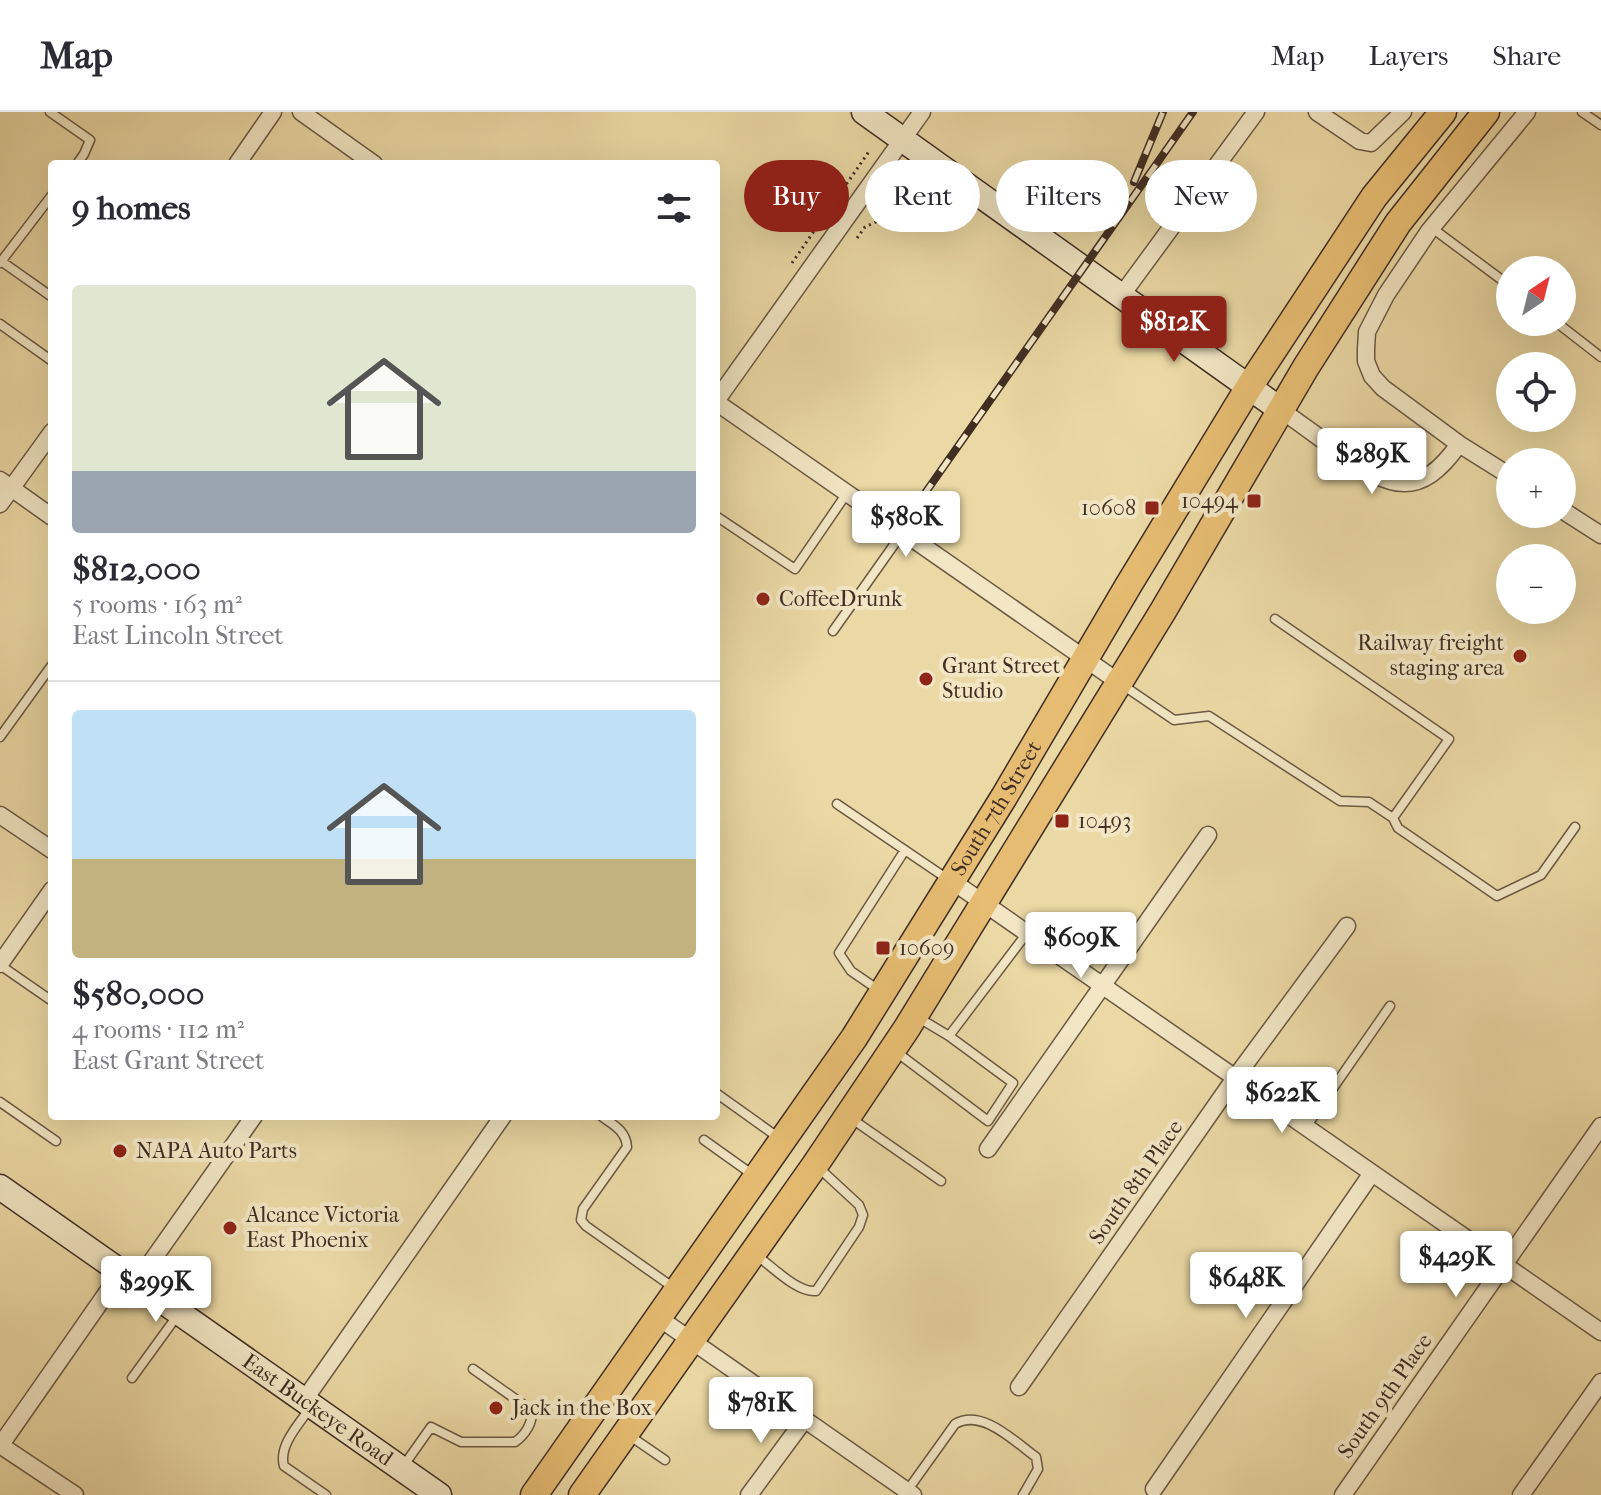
<!DOCTYPE html>
<html lang="en">
<head>
<meta charset="utf-8">
<style>
  body { margin:0; font-family:"IM FELL French Canon",serif; background:#f7f7f7; color:#2b2b33; height:100vh; display:flex; flex-direction:column; font-size:30px; white-space:nowrap }
  * { box-sizing:border-box; margin:0 }
  p { font-size:26px; color:#7c7c81 }
  .icon { flex:none; width:44px; height:44px; fill:none; stroke:currentColor; stroke-width:2; stroke-linecap:round; stroke-linejoin:round }
  .map { position:relative; flex:1; overflow:hidden }
  .details { position:absolute; left:48px; top:48px; width:672px; height:960px; display:flex; flex-direction:column; background:#fff; border-radius:8px; box-shadow:0 8px 32px #0002 }
  .details>* { flex:none }
  .guide { position:absolute; left:744px; top:48px; width:736px; height:72px; display:flex; gap:16px }
  .needle { width:52px; rotate:35deg }
  .controls { position:absolute; left:1496px; top:144px; display:grid; gap:16px }
  .controls a { display:grid; place-items:center; width:80px; height:80px; border-radius:50%; background:#fff; box-shadow:0 8px 32px #0002; font-size:40px }
  .price { position:absolute; translate:-50% -68px; padding:0 18px; border-radius:8px; background:#fff; color:#222; font-size:26px; line-height:52px; filter:drop-shadow(0 2px 4px #0008) }
  .price::after { content:''; position:absolute; left:50%; top:48px; width:24px; height:18px; margin-left:-12px; background:inherit; clip-path:polygon(0 0,100% 0,50% 100%) }
  .price.current { background:#8f2418; color:#fff }
  ul { padding:0; list-style:none }
  li { display:grid; align-content:center; gap:16px; height:424px; padding:0 24px }
  li+li { border-top:2px solid #e1e1e2 }
  li span { display:grid; place-items:center; height:248px; border-radius:8px; color:#555 }
  li>.icon { margin-inline-start:auto }
  span .icon { width:144px; height:144px; fill:#fffc; stroke-width:1 }
  li b { font-size:34px }
  h2 { display:flex; justify-content:space-between; align-items:center; height:96px; padding:0 24px; font-size:34px }
  .pill { padding:0 28px; border-radius:36px; background:#fff; box-shadow:0 8px 32px #0002; font-size:28px; line-height:72px }
  .pill.current { background:#8f2418; color:#fff }
  header { display:flex; align-items:center; gap:48px; box-sizing:border-box; height:112px; padding:0 40px; background:#fff; border-bottom:2px solid #e1e1e2 }
  header strong { font-size:38px }
  nav { display:flex; gap:44px; margin-inline-start:auto; font-size:28px }
  .map>svg:first-child { display:block }
  .lines { fill:none; stroke-linecap:round; stroke-linejoin:round }
  .service-casing { stroke:#6b5944; stroke-width:11 }
  .minor-casing { stroke:#6b5944; stroke-width:19 }
  .secondary-casing { stroke:#402e23; stroke-width:27 }
  .primary-casing { stroke:#402e23; stroke-width:29 }
  .path { stroke:#402e23; stroke-width:3; stroke-dasharray:2 4; stroke-linecap:butt }
  .service { stroke:#f2e6c4; stroke-width:8 }
  .minor { stroke:#f2e6c4; stroke-width:16 }
  .secondary { stroke:#f2e6c4; stroke-width:24 }
  .primary { stroke:#e6bc72; stroke-width:26 }
  .rail-casing { stroke:#402e23; stroke-width:8 }
  .rail { stroke:#f2e6c4; stroke-width:5; stroke-dasharray:15; stroke-linecap:butt }
  .poi-dot { fill:#8f2418; stroke:#f2e6c4; stroke-width:3 }
  .labels { text-anchor:middle; dominant-baseline:central; stroke-width:8; stroke-linejoin:round; paint-order:stroke }
  .poi-label { font-size:22px; fill:#402e23; stroke:#f2e6c4; text-anchor:start }
  .street-label { font-size:22px; fill:#402e23; stroke:#f2e6c4 }
</style>
</head>
<body>
<header>
<strong>Map</strong>
<nav><a>Map</a><a>Layers</a><a>Share</a></nav>
</header>
<div class="map">
<svg width="1601" height="1383" viewBox="0 0 1601 1383">
  <rect width="100%" height="100%" fill="#ebd9a5"/>
  <filter id="stains"><feTurbulence type="fractalNoise" baseFrequency=".0025" numOctaves="4"/><feColorMatrix values="0 0 0 0 .2 0 0 0 0 .09 0 0 0 0 .02 0 0 0 .5 -.17"/></filter>
  <radialGradient id="worn" r=".72"><stop offset=".6" stop-color="#630" stop-opacity="0"/><stop offset="1" stop-color="#630" stop-opacity=".3"/></radialGradient>
  <g class="lines">
    <defs>
      <path id="service" d="M50,0L90,28L84,42L77,52
        M1582,0L1601,13
        M1432,116L1510,174
        M1,149L52,185
        M0,151L52,83
        M1556,210L1601,245
        M0,212L52,249
        M716,404L795,457L847,381
        M833,519L903,420
        M1124,574L1174,608L1209,604L1340,689L1369,690L1393,706L1449,627L1275,507
        M0,625L52,553
        M837,692L949,768
        M1393,706L1398,716L1497,784L1541,763L1575,715
        M0,853L52,889
        M880,879L851,859L839,841L905,738
        M919,906L949,924
        M895,939L988,1009L1013,971L949,924L1027,821
        M716,981L779,1026
        M0,990L56,1029
        M601,1004C614,1013 626,1019 627,1035L583,1097L581,1108L586,1114L674,1176
        M852,1007L941,1069
        M1306,1015L1390,894
        M704,1028L753,1063
        M756,1143C772,1154 797,1181 816,1179L859,1115L863,1103L859,1093L819,1056
        M132,1266L177,1204
        M310,1296C299,1312 278,1334 284,1354L326,1383
        M630,1324L665,1348
        M402,1356L431,1315L461,1330H515C525,1323 534,1310 531,1298L473,1257
        M907,1379L955,1312C982,1296 1015,1330 1036,1345L1038,1357L1023,1383"/>
      <path id="minor" d="M301,0L374,52
        M1317,0L1360,29L1371,31L1403,0
        M237,52L273,0
        M1121,184L1256,0
        M716,289L922,0
        M716,290L1120,571
        M1281,298C1301,312 1321,327 1341,341C1390,377 1420,388 1459,332
        M1510,364L1459,332L1383,276L1372,264L1366,249V237L1367,220L1386,183L1429,119L1527,0
        M0,368L52,405
        M0,392L52,320
        M1562,398L1601,423
        M0,703L52,738
        M952,769L1601,1220
        M0,852L52,778
        M988,1037L1208,723
        M137,1170L254,1004
        M659,1206L913,1383
        M1019,1275L1235,966L1347,814
        M305,1287L503,1004
        M0,1333L75,1383
        M0,1334L122,1159
        M1154,1377L1372,1061
        M749,1383L805,1307
        M1343,1383L1601,1014
        M1521,1383L1601,1270"/>
      <g id="secondary">
        <path d="M864,0L1281,298"/>
        <path id="s1" d="M0,1075L439,1383"/>
      </g>
      <g id="primary">
        <path id="s2" d="M534,1383L854,926L1004,685L1128,474L1249,275L1374,85L1443,0"/>
        <path d="M582,1383L815,1053L907,916L1163,499L1306,255L1398,111L1486,0"/>
      </g>
    </defs>
    <use href="#service" class="service-casing"/>
    <use href="#minor" class="minor-casing"/>
    <use href="#secondary" class="secondary-casing"/>
    <use href="#primary" class="primary-casing"/>
    <path class="path" d="M857,126L865,115L876,110L890,89L888,82L898,68
      M792,151L870,38"/>
    <use href="#service" class="service"/>
    <use href="#minor" class="minor"/>
    <use href="#secondary" class="secondary"/>
    <use href="#primary" class="primary"/>
    <defs>
      <path id="rail" d="M1134,70L1163,0
        M923,384L1193,0"/>
    </defs>
    <use href="#rail" class="rail-casing"/>
    <use href="#rail" class="rail"/>
  </g>
  <g class="poi-dot">
    <rect x="1246" y="381" width="16" height="16" rx="4"/>
    <rect x="1144" y="388" width="16" height="16" rx="4"/>
    <circle cx="763" cy="487" r="8"/>
    <circle cx="1520" cy="544" r="8"/>
    <circle cx="926" cy="567" r="8"/>
    <rect x="1054" y="701" width="16" height="16" rx="4"/>
    <rect x="875" y="828" width="16" height="16" rx="4"/>
    <circle cx="120" cy="1039" r="8"/>
    <circle cx="230" cy="1116" r="8"/>
    <circle cx="496" cy="1296" r="8"/>
  </g>
  <g class="labels">
    <g class="poi-label">
      <text x="1238" y="389" text-anchor="end">10494</text>
      <text x="1136" y="396" text-anchor="end">10608</text>
      <text x="779" y="487">CoffeeDrunk</text>
      <text x="1504" y="531" text-anchor="end">Railway freight<tspan x="1504" dy="25">staging area</tspan></text>
      <text x="942" y="554">Grant Street<tspan x="942" dy="25">Studio</tspan></text>
      <text x="1078" y="709">10493</text>
      <text x="899" y="836">10609</text>
      <text x="136" y="1039">NAPA Auto Parts</text>
      <text x="246" y="1103">Alcance Victoria<tspan x="246" dy="25">East Phoenix</tspan></text>
      <text x="512" y="1296">Jack in the Box</text>
    </g>
    <g class="street-label">
      <text stroke="none"><textPath href="#s2" startOffset="828">South 7th Street</textPath></text>
      <text transform="translate(1136 1070) rotate(-55)">South 8th Place</text>
      <text transform="translate(1385 1284) rotate(-55)">South 9th Place</text>
      <text stroke="none"><textPath href="#s1" startOffset="388">East Buckeye Road</textPath></text>
    </g>
  </g>
  <rect width="100%" height="100%" filter="url(#stains)"/>
  <rect width="100%" height="100%" fill="url(#worn)"/>
</svg>
<div class="controls">
<a><svg class="needle" viewBox="-14 -14 28 28"><path d="M0-13l5 13h-10z" fill="#e53935"/><path d="M0 13l5-13h-10z" fill="#7c7c81"/></svg></a>
<a><svg class="icon" aria-label="locate" viewBox="0 0 24 24"><circle cx="12" cy="12" r="6"/><path d="M12 2v4M12 18v4M2 12h4M18 12h4"/></svg></a>
<a>+</a>
<a>−</a>
</div>
<b class="price current" style="left:1174px;top:252px">$812K</b>
<b class="price" style="left:1372px;top:384px">$289K</b>
<b class="price" style="left:906px;top:447px">$580K</b>
<b class="price" style="left:1081px;top:868px">$609K</b>
<b class="price" style="left:1282px;top:1023px">$622K</b>
<b class="price" style="left:1456px;top:1187px">$429K</b>
<b class="price" style="left:1246px;top:1208px">$648K</b>
<b class="price" style="left:156px;top:1212px">$299K</b>
<b class="price" style="left:761px;top:1333px">$781K</b>
<div class="guide">
<a class="pill current">Buy</a>
<a class="pill">Rent</a>
<a class="pill">Filters</a>
<a class="pill">New</a>
</div>
<section class="details">
<h2>9 homes<svg class="icon" aria-label="filters" viewBox="0 0 24 24"><path d="M4 7h16M4 17h16"/><circle cx="9" cy="7" r="2"/><circle cx="15" cy="17" r="2"/></svg></h2>
<ul>
<li><span style="background:linear-gradient(#dfe7d0 75%,#9aa5b1 0)"><svg class="icon" aria-label="home" viewBox="0 0 24 24"><path d="M3 11l9-7 9 7M6 9v11h12V9"/></svg></span><div><b>$812,000</b><p>5 rooms · 163 m²</p><p>East Lincoln Street</p></div></li>
<li><span style="background:linear-gradient(#bfe0f5 60%,#c2b280 0)"><svg class="icon" aria-label="home" viewBox="0 0 24 24"><path d="M3 11l9-7 9 7M6 9v11h12V9"/></svg></span><div><b>$580,000</b><p>4 rooms · 112 m²</p><p>East Grant Street</p></div></li>
</ul>
</section>
</div>
</body>
</html>
